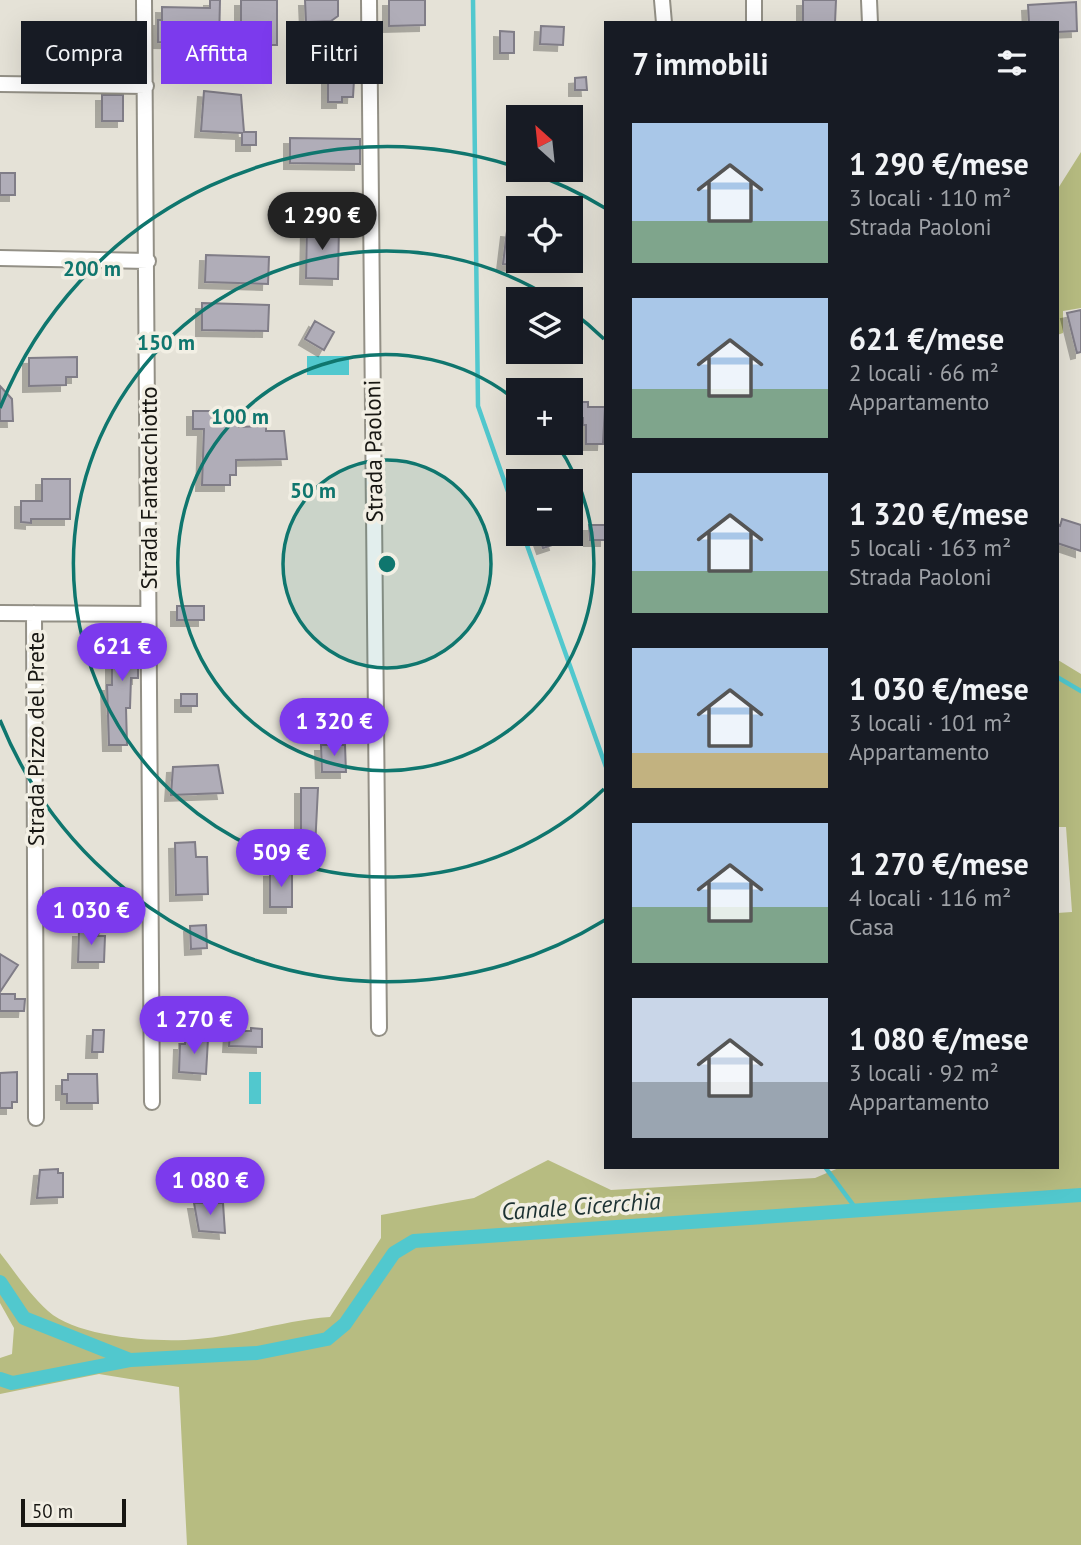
<!DOCTYPE html>
<html lang="it">
<head>
<meta charset="utf-8">
<style>
  body { margin:0; font-family:"PT Sans",sans-serif; background:#20242c; color:#f1f3f6; height:100vh; display:flex; flex-direction:column; font-size:26px; white-space:nowrap }
  * { box-sizing:border-box; margin:0 }
  p { font-size:23px; color:#9ea1a6 }
  .icon { flex:none; width:38px; height:38px; fill:none; stroke:currentColor; stroke-width:2; stroke-linecap:round; stroke-linejoin:round }
  .map { position:relative; flex:1; overflow:hidden }
  .sheet { position:absolute; left:604px; top:21px; width:455px; height:1148px; display:flex; flex-direction:column; background:#171b24; border-radius:0px; box-shadow:0 7px 28px #0002 }
  .sheet>* { flex:none }
  .banner { position:absolute; left:21px; top:21px; width:478px; height:63px; display:flex; gap:14px }
  .needle { width:46px; rotate:333deg }
  .controls { position:absolute; left:506px; top:105px; display:grid; gap:14px }
  .controls a { display:grid; place-items:center; width:77px; height:77px; border-radius:0px; background:#171b24; box-shadow:0 7px 28px #0002; font-size:35px }
  .scale { position:absolute; left:21px; bottom:18px; width:105px; box-sizing:border-box; padding-left:7px; border:4px solid #171612; border-top:0; font-size:19px; line-height:24px; white-space:nowrap; color:#171612; -webkit-text-stroke:5px #f2efe4; paint-order:stroke }
  .price { position:absolute; translate:-50% -60px; padding:0 16px; border-radius:24px; background:#7c3aed; color:#fff; font-size:23px; line-height:46px; filter:drop-shadow(0 2px 4px #0008) }
  .price::after { content:''; position:absolute; left:50%; top:42px; width:21px; height:16px; margin-left:-10px; background:inherit; clip-path:polygon(0 0,100% 0,50% 100%) }
  .price.current { background:#222; color:#fff }
  ul { padding:0; list-style:none }
  li { display:flex; align-items:center; gap:21px; height:175px; padding:0 28px }
  li span { display:grid; place-items:center; flex:none; width:196px; height:140px; border-radius:0px; color:#555 }
  li>.icon { margin-inline-start:auto }
  span .icon { width:84px; height:84px; fill:#fffc; stroke-width:1 }
  li b { font-size:30px }
  h2 { display:flex; justify-content:space-between; align-items:center; height:84px; padding:0 28px; font-size:30px }
  .pill { padding:0 24px; border-radius:0px; background:#171b24; box-shadow:0 7px 28px #0002; font-size:24px; line-height:63px }
  .pill.current { background:#7c3aed; color:#fff }
  .map>svg:first-child { display:block }
  .green { fill:#b7bc81 }
  .water { fill:#51c8ce }
  .lines { fill:none; stroke-linecap:round; stroke-linejoin:round }
  .stream { stroke:#51c8ce; stroke-width:4.5 }
  .canal { stroke:#51c8ce; stroke-width:14 }
  .building { fill:#b0adb8; stroke:#807d87; stroke-width:2; filter:url(#shadow) }
  .street-casing { stroke:#939086; stroke-width:18 }
  .street { stroke:#fff; stroke-width:14 }
  .ring { fill:none; stroke:#0f766e; stroke-width:3.5 }
  .labels { text-anchor:middle; dominant-baseline:central; stroke-width:7; stroke-linejoin:round; paint-order:stroke }
  .street-label { font-size:23px; fill:#171612; stroke:#f2efe4 }
  .water-label { font-size:24px; font-style:italic; fill:#1d3233; stroke:#f2efe4 }
  .centre { fill:#0f766e; stroke:#f2efe4; stroke-width:3.5 }
  .ring-label { font-size:21px; text-anchor:middle; font-weight:bold; fill:#0f766e; stroke:#f2efe4; stroke-width:7; stroke-linejoin:round; paint-order:stroke }
</style>
</head>
<body>
<div class="map">
<svg width="1081" height="1545" viewBox="0 0 1081 1545">
  <defs>
    <filter id="shadow"><feDropShadow dx="-6" dy="6" stdDeviation="0" flood-color="#0004"/></filter>
  </defs>
  <rect width="100%" height="100%" fill="#e5e2d7"/>
  <path class="green" d="M1081,152V308L1063,311V333L1057,335V190Z
    M1058,660L1081,674V1545H187L179,1387L99,1374L0,1394V1358L12,1354L14,1328L0,1303V1253C15,1272 30,1295 48,1311C78,1338 160,1343 198,1339C243,1335 286,1320 330,1317L381,1238V1215L474,1198L548,1160L611,1190L815,1178L841,1167H1057V913L1072,912L1066,827H1057Z"/>
  <path class="water" d="M307,356H349V375H307Z
    M249,1072H261V1104H249Z"/>
  <g class="lines">
    <path class="stream" d="M473,0L478,406L518,520
      M523,534L606,767
      M1057,677L1081,691
      M825,1167L857,1210"/>
    <path class="canal" d="M0,1282L24,1318L130,1360
      M0,1379L12,1383L131,1360L257,1353L327,1339L345,1324L394,1253L414,1241L1081,1195"/>
  </g>
  <path class="building" d="M210,0H220L219,43L158,42V20H162V7L210,8Z
    M241,0H277V45H241Z
    M305,0H338V16L331,21L306,22Z
    M389,0H425V25L389,26Z
    M803,0H836L835,23H803Z
    M1076,2L1077,31L1057,32V23H1029L1028,5Z
    M541,26L564,27L563,45L540,44Z
    M500,31L514,32V53H500Z
    M323,63H355L353,97H342V102H328V72H323Z
    M586,77L587,90H575V78Z
    M204,91L241,95L244,132H256V145H242V133L201,131Z
    M102,95H123V121H102Z
    M290,138L360,139V164L290,163Z
    M0,173H15V195H0Z
    M307,224L339,225L338,279L306,278Z
    M507,231L518,232V265L503,264Z
    M206,255L269,257L268,284L205,282Z
    M202,303L269,305L268,331L202,330Z
    M1081,310V352L1077,353L1067,313Z
    M315,321L334,332L324,350L305,339Z
    M77,357V377H66V385L29,386V358Z
    M0,386L12,399L13,421H0Z
    M570,402H588V407H605L603,444H586V425H583V418H573L570,415Z
    M193,411H239V427L266,426V431H284L287,459L236,460V475H230V485H202L204,429H193Z
    M42,479H70V519H31V523L21,522V501H42Z
    M1062,519L1081,525V551L1057,543V525L1060,526Z
    M589,525H606V540H590Z
    M538,534H552L555,544L543,548Z
    M177,606H204V620H177Z
    M112,631H138V678H131L130,708H126L127,745H109L107,685H112Z
    M181,694H197V706H181Z
    M321,745H345L346,772H322Z
    M218,765L223,793L171,795L173,767Z
    M301,788H318L315,848L297,847V830H301Z
    M195,842L196,857H207L208,894L176,895L175,843Z
    M270,871H292V907H270Z
    M206,925L207,948L191,949L190,926Z
    M79,931H99L98,936H105L104,962H78Z
    M0,954L18,965L0,992Z
    M0,994H15V999H25L24,1011H0Z
    M251,1028L262,1029V1047L229,1046L230,1031H251Z
    M93,1030H104L103,1052H92Z
    M185,1038L208,1039L206,1074L179,1072L180,1044H185Z
    M17,1072V1102H12V1108H0V1073Z
    M68,1074H97L98,1103H67V1094H62V1080H68Z
    M58,1169V1173H63V1197L37,1198L40,1170Z
    M194,1203H223L225,1233L199,1231Z"/>
  <g class="lines">
    <defs>
      <path id="street" d="M144,0L152,1102
        M369,0L379,1028
        M662,0L664,23
        M754,0V23
        M869,0L870,23
        M0,84L146,86
        M0,258L148,261
        M0,613L148,614
        M34,613L36,1118"/>
    </defs>
    <use href="#street" class="street-casing"/>
    <use href="#street" class="street"/>
  </g>
  <circle cx="387" cy="564" r="104" fill="#0f766e" fill-opacity=".12"/>
  <g class="ring">
    <circle cx="387" cy="564" r="104"/>
    <path d="M556 443A208 208 0 1 1 518 402"/>
    <path d="M604 789A313 313 0 1 1 553 299M571 311A313 313 0 0 1 604 339"/>
    <path d="M605 920A417 417 0 0 1 0 720M0 408A417 417 0 0 1 516 167M526 171A417 417 0 0 1 605 208"/>
  </g>
  <g class="labels">
    <g class="street-label">
      <text transform="translate(373 451) rotate(-91)">Strada Paoloni</text>
      <text transform="translate(148 488) rotate(-90)">Strada Fantacchiotto</text>
      <text transform="translate(35 739) rotate(-90)">Strada Pizzo del Prete</text>
    </g>
    <g class="water-label">
      <text transform="translate(581 1206) rotate(-4)">Canale Cicerchia</text>
    </g>
  </g>
  <circle cx="387" cy="564" r="10" class="centre"/>
  <g class="ring-label">
    <text x="92" y="276">200 m</text>
    <text x="166" y="350">150 m</text>
    <text x="240" y="424">100 m</text>
    <text x="313" y="498">50 m</text>
  </g>
</svg>
<div class="controls">
<a><svg class="needle" viewBox="-14 -14 28 28"><path d="M0-13l5 13h-10z" fill="#e53935"/><path d="M0 13l5-13h-10z" fill="#9ea1a6"/></svg></a>
<a><svg class="icon" aria-label="locate" viewBox="0 0 24 24"><circle cx="12" cy="12" r="6"/><path d="M12 2v4M12 18v4M2 12h4M18 12h4"/></svg></a>
<a><svg class="icon" aria-label="layers" viewBox="0 0 24 24"><path d="M12 4l9 5-9 5-9-5zM3 14l9 5 9-5"/></svg></a>
<a>+</a>
<a>−</a>
</div>
<div class="scale">50 m</div>
<b class="price current" style="left:322px;top:252px">1 290 €</b>
<b class="price" style="left:122px;top:683px">621 €</b>
<b class="price" style="left:334px;top:758px">1 320 €</b>
<b class="price" style="left:281px;top:889px">509 €</b>
<b class="price" style="left:91px;top:947px">1 030 €</b>
<b class="price" style="left:194px;top:1056px">1 270 €</b>
<b class="price" style="left:210px;top:1217px">1 080 €</b>
<div class="banner">
<a class="pill">Compra</a>
<a class="pill current">Affitta</a>
<a class="pill">Filtri</a>
</div>
<section class="sheet">
<h2>7 immobili<svg class="icon" aria-label="filters" viewBox="0 0 24 24"><path d="M4 7h16M4 17h16"/><circle cx="9" cy="7" r="2"/><circle cx="15" cy="17" r="2"/></svg></h2>
<ul>
<li><span style="background:linear-gradient(#a9c7e8 70%,#7fa58c 0)"><svg class="icon" aria-label="home" viewBox="0 0 24 24"><path d="M3 11l9-7 9 7M6 9v11h12V9"/></svg></span><div><b>1 290 €/mese</b><p>3 locali · 110 m²</p><p>Strada Paoloni</p></div></li>
<li><span style="background:linear-gradient(#a9c7e8 65%,#7fa58c 0)"><svg class="icon" aria-label="home" viewBox="0 0 24 24"><path d="M3 11l9-7 9 7M6 9v11h12V9"/></svg></span><div><b>621 €/mese</b><p>2 locali · 66 m²</p><p>Appartamento</p></div></li>
<li><span style="background:linear-gradient(#a9c7e8 70%,#7fa58c 0)"><svg class="icon" aria-label="home" viewBox="0 0 24 24"><path d="M3 11l9-7 9 7M6 9v11h12V9"/></svg></span><div><b>1 320 €/mese</b><p>5 locali · 163 m²</p><p>Strada Paoloni</p></div></li>
<li><span style="background:linear-gradient(#a9c7e8 75%,#c2b280 0)"><svg class="icon" aria-label="home" viewBox="0 0 24 24"><path d="M3 11l9-7 9 7M6 9v11h12V9"/></svg></span><div><b>1 030 €/mese</b><p>3 locali · 101 m²</p><p>Appartamento</p></div></li>
<li><span style="background:linear-gradient(#a9c7e8 60%,#7fa58c 0)"><svg class="icon" aria-label="home" viewBox="0 0 24 24"><path d="M3 11l9-7 9 7M6 9v11h12V9"/></svg></span><div><b>1 270 €/mese</b><p>4 locali · 116 m²</p><p>Casa</p></div></li>
<li><span style="background:linear-gradient(#c9d6e8 60%,#9aa5b1 0)"><svg class="icon" aria-label="home" viewBox="0 0 24 24"><path d="M3 11l9-7 9 7M6 9v11h12V9"/></svg></span><div><b>1 080 €/mese</b><p>3 locali · 92 m²</p><p>Appartamento</p></div></li>
</ul>
</section>
</div>
</body>
</html>
